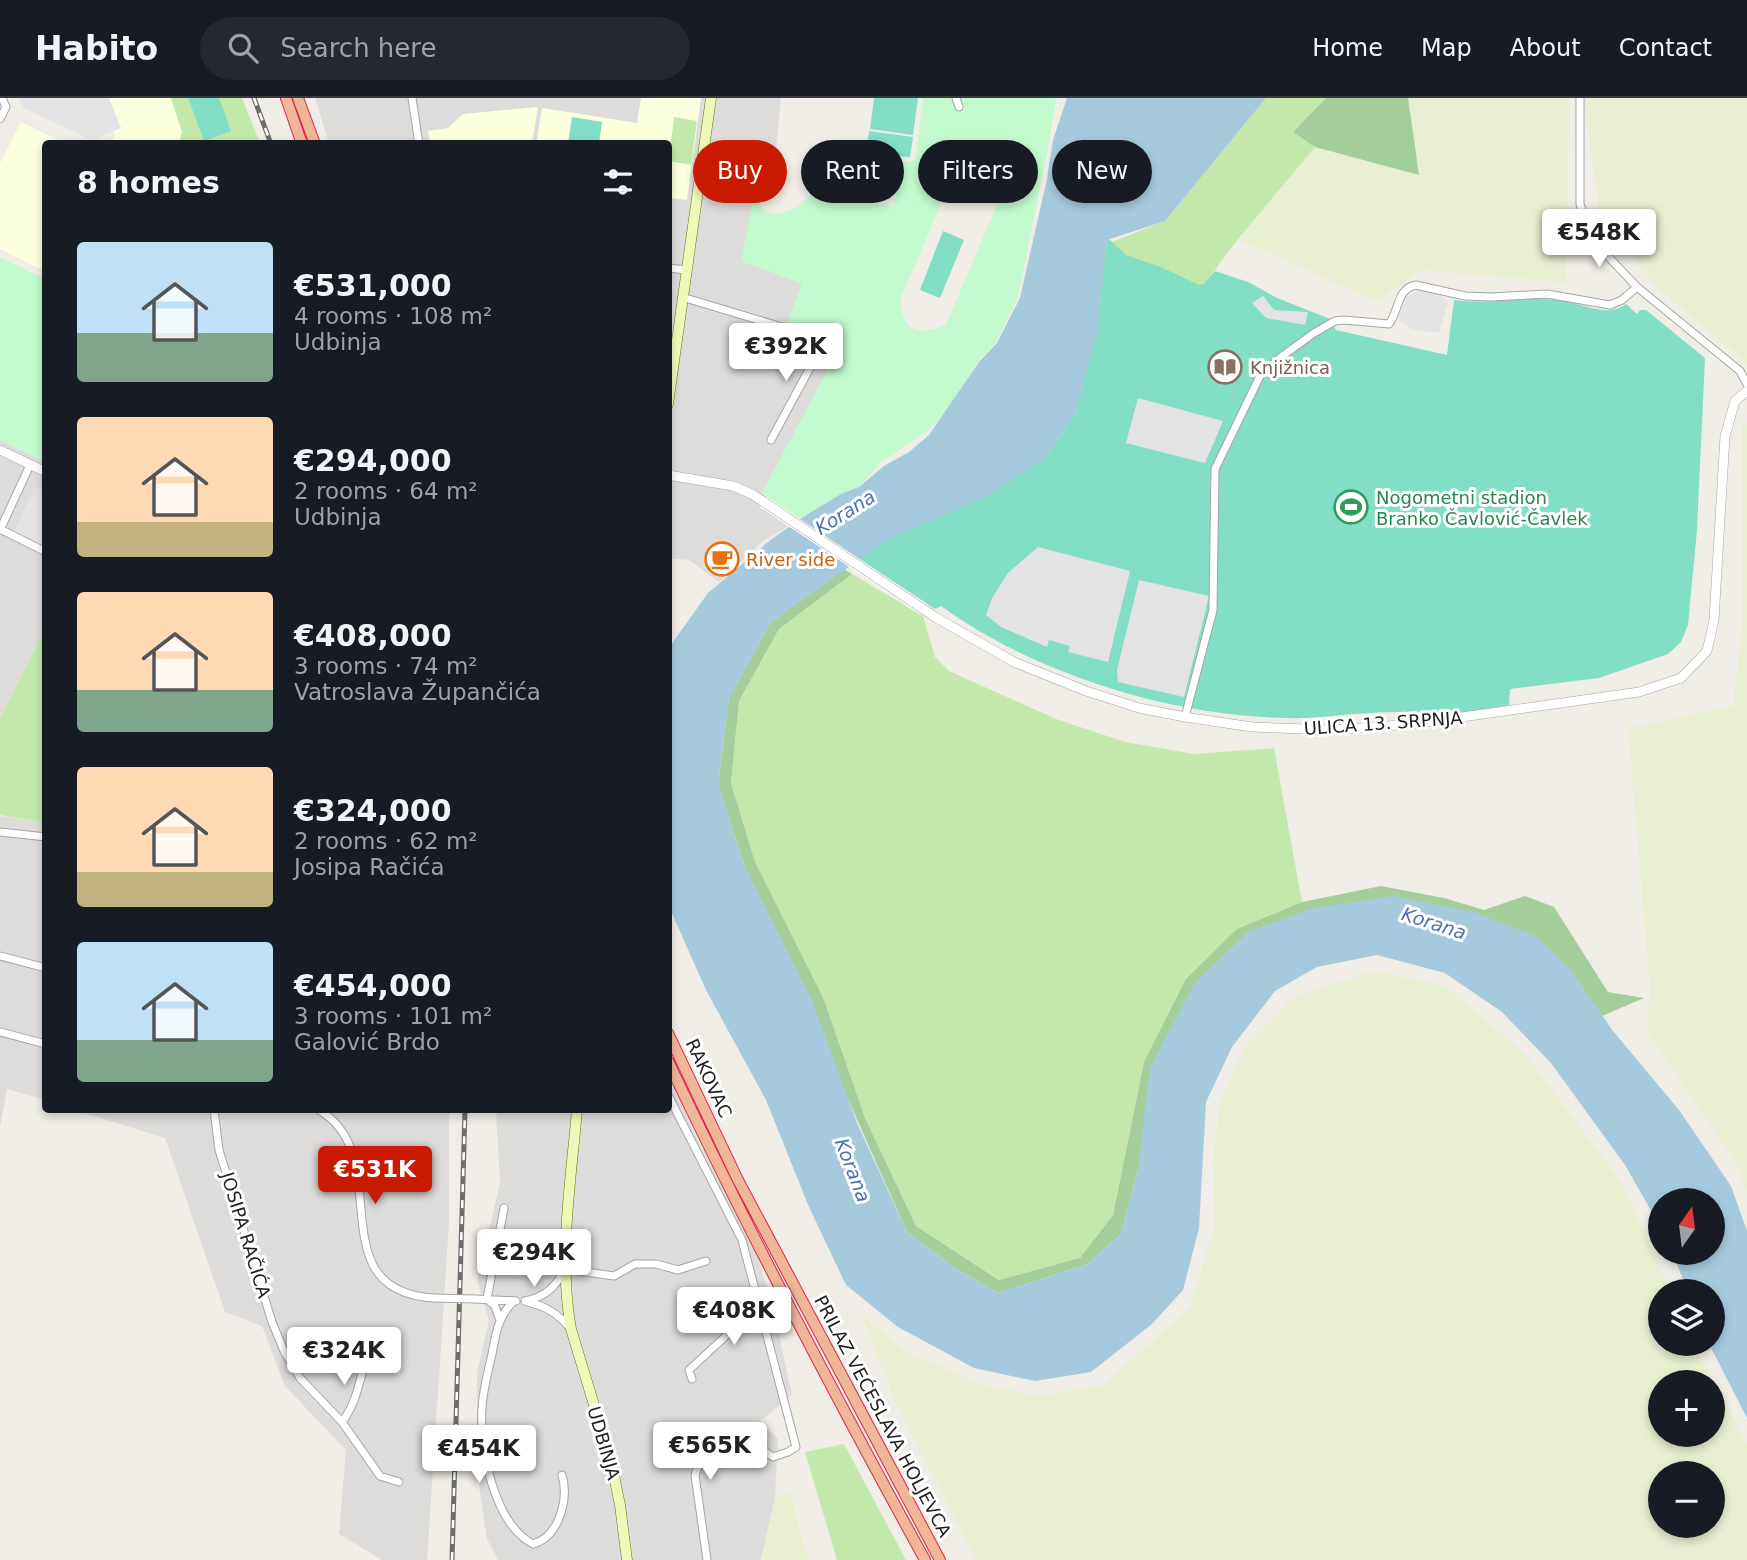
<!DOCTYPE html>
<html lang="en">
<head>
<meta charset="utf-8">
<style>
  body { margin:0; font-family:"DejaVu Sans",sans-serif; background:#242831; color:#f1f3f6; height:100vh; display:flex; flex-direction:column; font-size:26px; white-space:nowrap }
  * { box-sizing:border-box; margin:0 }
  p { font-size:23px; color:#9ea1a6 }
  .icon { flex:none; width:38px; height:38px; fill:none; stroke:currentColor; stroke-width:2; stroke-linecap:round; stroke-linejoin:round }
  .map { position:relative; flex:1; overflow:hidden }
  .sheet { position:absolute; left:42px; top:42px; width:630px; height:973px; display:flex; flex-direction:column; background:#171b24; border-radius:7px; box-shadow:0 4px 10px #0003 }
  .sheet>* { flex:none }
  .hud { position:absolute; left:693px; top:42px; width:665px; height:63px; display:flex; gap:14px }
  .needle { width:46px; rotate:14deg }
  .tools { position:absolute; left:1648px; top:1090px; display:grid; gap:14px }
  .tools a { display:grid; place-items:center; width:77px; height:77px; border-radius:50%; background:#171b24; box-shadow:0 4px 10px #0003; font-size:35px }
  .price { position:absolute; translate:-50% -60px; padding:0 16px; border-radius:7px; background:#fff; color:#222; font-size:23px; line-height:46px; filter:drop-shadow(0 2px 4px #0008) }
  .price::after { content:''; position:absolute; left:50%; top:42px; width:21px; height:16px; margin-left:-10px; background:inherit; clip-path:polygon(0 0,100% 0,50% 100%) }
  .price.active { background:#cb1a02; color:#fff }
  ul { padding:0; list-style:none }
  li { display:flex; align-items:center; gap:21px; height:175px; padding:0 35px }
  li span { display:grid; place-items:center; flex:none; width:196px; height:140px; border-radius:7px; color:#555 }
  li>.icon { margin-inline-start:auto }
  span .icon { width:84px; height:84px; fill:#fffc; stroke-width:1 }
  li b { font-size:30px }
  h2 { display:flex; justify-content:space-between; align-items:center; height:84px; padding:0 35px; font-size:30px }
  .pill { padding:0 24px; border-radius:32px; background:#171b24; box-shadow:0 4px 10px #0003; font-size:24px; line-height:63px }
  .pill.active { background:#cb1a02; color:#fff }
  header { display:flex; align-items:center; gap:42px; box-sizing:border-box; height:98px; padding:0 35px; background:#171b24; border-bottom:2px solid #363941 }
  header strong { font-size:33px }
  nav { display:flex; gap:38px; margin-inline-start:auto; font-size:24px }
  .search { width:490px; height:63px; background:#242831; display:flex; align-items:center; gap:18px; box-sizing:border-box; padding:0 24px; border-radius:38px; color:#9ea1a6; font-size:26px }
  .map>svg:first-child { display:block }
  .residential { fill:#dddcdb }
  .education { fill:#fbffde }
  .farmland { fill:#e8eed0; fill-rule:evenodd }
  .grass { fill:#c2e9ab }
  .forest { fill:#a3ce9a }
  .park { fill:#c2f9cd; fill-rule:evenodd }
  .pitch { fill:#83dec6 }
  .parking { fill:#e3e3e3 }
  .water { fill:#a5cadd }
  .pier { fill:#fff }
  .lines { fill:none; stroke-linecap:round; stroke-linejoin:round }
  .minor-casing { stroke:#a6a6a6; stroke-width:9 }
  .tertiary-casing { stroke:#a6a6a6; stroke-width:10 }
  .secondary-casing { stroke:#5c7506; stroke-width:11 }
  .trunk-casing { stroke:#d9264e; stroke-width:12 }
  .minor { stroke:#fff; stroke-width:7 }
  .tertiary { stroke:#fff; stroke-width:9 }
  .secondary { stroke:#eef9b9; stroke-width:10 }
  .trunk { stroke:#f0b698; stroke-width:10 }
  .rail-casing { stroke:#6d6d6d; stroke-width:5 }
  .rail { stroke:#fff; stroke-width:2.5; stroke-dasharray:8; stroke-linecap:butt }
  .minor-bridge-casing { stroke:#a6a6a6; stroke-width:9; stroke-linecap:butt }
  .minor-bridge { stroke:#fff; stroke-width:7 }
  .labels { text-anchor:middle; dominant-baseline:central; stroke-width:6; stroke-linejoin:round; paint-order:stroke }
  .education-label { font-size:18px; fill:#785e54; stroke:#fff; text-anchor:start }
  .leisure-label { font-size:18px; fill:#27864d; stroke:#fff; text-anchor:start }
  .food-label { font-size:18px; fill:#c56008; stroke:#fff; text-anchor:start }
  .street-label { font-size:18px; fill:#1f1f1f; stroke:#fff }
  .water-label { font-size:19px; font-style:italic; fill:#4b71ae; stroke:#fff }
</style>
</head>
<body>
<header>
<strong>Habito</strong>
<div class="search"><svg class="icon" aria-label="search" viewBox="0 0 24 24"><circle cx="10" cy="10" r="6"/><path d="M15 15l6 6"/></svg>Search here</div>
<nav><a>Home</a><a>Map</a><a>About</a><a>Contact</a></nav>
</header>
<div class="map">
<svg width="1747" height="1462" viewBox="0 0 1747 1462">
  <rect width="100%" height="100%" fill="#efede5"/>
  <path class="residential" d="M315,0H781L775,60L754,98L802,186L788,224L845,241L762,395L800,421L763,443L719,484L689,462L669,460L668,46L329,45Z
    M0,342L46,364L45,530L0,620Z
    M0,718L46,725L45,1002L7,991L0,1029Z
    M669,978L699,1045L754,1148L773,1209L792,1297L760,1323L778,1341L775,1400L761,1462H498L487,1441L477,1374V1275L489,1222L477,1182L500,1085L496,1012H668Z
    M75,1012H449V1126L427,1462H382L339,1436L346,1352L285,1288L262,1228L225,1214L165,1040Z"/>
  <path class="education" d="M106,0H180L187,45H111L115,38Z
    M641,0H701L687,102L669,100L668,46H536L542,10L637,25Z
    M538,9L532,45H430L428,33L448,30L463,16Z
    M21,24L65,45L46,46V166L42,172L0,151V65Z"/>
  <path class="farmland" d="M1408,0H1569L1566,184L1420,172L1378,204L1238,141L1315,49L1418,77Z
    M1586,0H1747V265L1657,190L1601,121L1585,12Z
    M1747,325V1093L1737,1066L1647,933L1650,888L1628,630L1733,608L1743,522L1742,326Z
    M1375,873L1444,888L1523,954L1622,1086L1670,1193L1661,1194V1246H1694L1713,1284H1661V1337H1713V1285L1747,1346V1462H976L896,1305L862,1218L908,1255L986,1288L1040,1298L1103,1287L1190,1210L1215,1126L1213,1064L1220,1002L1244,951L1294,899ZM1661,1376H1713V1428H1661Z
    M789,1393L808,1462H761L775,1400Z"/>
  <path class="grass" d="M171,0H242L260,45H179L182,34Z
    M1266,0H1326L1293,34L1315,49L1238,141L1203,188L889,445L1112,144L1165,123Z
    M674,19L697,23L691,67L669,63Z
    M852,476L923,518L935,559L949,573L1056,621L1125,644L1194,656L1274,650L1302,804L1237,831L1144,964L1113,1117L1080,1160L1000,1182L916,1128L865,1020L823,899L755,764L731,685L739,603L779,531Z
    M45,530V725L0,717V620Z
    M844,1346L906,1462H837L805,1354Z"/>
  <path class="forest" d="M1326,0H1408L1419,77L1315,49L1293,34Z
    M844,471L852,476L779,531L739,603L731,685L755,764L823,899L865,1020L916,1128L999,1182L1080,1160L1113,1117L1144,964L1186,881L1237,831L1302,804L1381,788L1444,800L1484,812L1525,798L1554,809L1608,894L1644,900L1602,918L1570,871L1313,810L1138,1071L1121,1136L1088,1166L998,1195L955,1170L907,1134L744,767L718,686L729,600L770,525Z"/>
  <path class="park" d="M923,0H1056L1048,50L1018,199L996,244L978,263L945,315L926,334L882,363L859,389L841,396L800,421L762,395L844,241L788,224L802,186L741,163L754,98L767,115C788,117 797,110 811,96L894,109L901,63H915ZM974,68C990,70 996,81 1002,95L946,227C918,237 903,235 900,202L954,75L964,70Z
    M0,159L43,180L45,175V364L0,342Z"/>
  <path class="pitch" d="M188,0H219L231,33L204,43Z
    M874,0H918L913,37L870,31Z
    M572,19L602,24L599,45H568Z
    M869,33L913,39L910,59L897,58L890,101L867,98L873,55L866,53Z
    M943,133L964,142L940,200L920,192Z
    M1109,141L1126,157L1161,169L1199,187L1204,186L1215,173L1248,184L1277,200L1330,221L1336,232L1447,257L1454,202C1489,207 1524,198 1558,202C1581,204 1606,221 1626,206L1637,216L1640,212H1646L1705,260L1697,432L1688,527L1681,544L1668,556L1599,580L1510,591L1509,607C1490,610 1470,615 1451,615C1424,615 1398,613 1371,615C1343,616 1314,621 1286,620C1170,618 1035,576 941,508L935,511L859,461L887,442L1045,360L1075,316L1097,235L1107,142Z"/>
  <path class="parking" d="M19,0H109L121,30L91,42L24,10Z
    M1419,192L1440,197L1448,204L1439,235L1411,231L1398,221L1406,199Z
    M1263,198L1274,212L1308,214L1305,227L1266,220L1252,205Z
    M1138,300L1223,323L1205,365L1126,345Z
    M35,388L45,393V449L14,434Z
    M1038,449L1130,473L1108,564L1068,554L1070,548L1049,542L1047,549L1001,529L986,517L992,500L1008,475Z
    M1139,482L1209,498L1184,599L1118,584L1117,572Z"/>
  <path class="water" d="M1067,0H1266L1165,123L1107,142L1097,235L1075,316L1045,360L990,397L887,442L770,525L729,601L718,686L744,767L812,903L857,1025L907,1134L955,1170L998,1195L1088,1166L1121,1136L1138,1071L1150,970L1194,886L1248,834L1313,810L1394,798L1473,814L1535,838L1570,871L1613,933L1679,1012L1731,1088L1747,1133V1320L1709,1246H1713V1194L1688,1193L1672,1155H1713V1102H1661V1130L1625,1067L1551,965L1502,914L1445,875L1377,857L1317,869L1275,893L1232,949L1206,1004L1199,1130L1183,1192L1152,1226L1091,1274L1035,1283L974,1270L898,1229L846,1187L809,1109L766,1002L706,892L670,811L668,804V551L708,495L768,444L800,421L841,396L859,389L884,368L909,354L929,337L979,264L997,245L1020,200L1047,81L1053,42Z"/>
  <path class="pier" d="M767,399L928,507L921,517L760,409Z"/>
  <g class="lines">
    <defs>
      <path id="minor" d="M412,0L419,46
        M956,0L959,9
        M1580,0V106L1587,127L1601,151L1637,189L1740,273L1747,286
        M0,21L6,9L2,0
        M668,170L686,172
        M682,199L825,242L771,342
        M0,431L46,454
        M0,432L30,367
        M1185,619L1213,512L1215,371L1260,278L1281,259L1314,235L1335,223L1344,222L1389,226C1399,213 1397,190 1416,187L1465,198L1491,199L1547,196L1610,207L1622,202L1637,189
        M0,734L46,739
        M0,858L46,870
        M0,934L46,946
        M668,997L742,1142L796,1349L788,1354L773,1359C759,1351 752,1335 736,1340L698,1369L695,1377L707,1462
        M214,1012L219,1052L272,1224L284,1253L300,1280L342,1324L380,1378L399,1384
        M319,1012C398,1058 316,1193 434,1200
        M475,1201L516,1203
        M514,1203C498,1218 496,1235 492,1256C488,1274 483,1292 482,1310C479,1349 494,1426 533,1446C559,1439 569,1401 562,1377
        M525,1203C545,1199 556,1189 565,1171L614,1178L635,1166H656L678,1172L706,1163
        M528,1204C547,1209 557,1215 570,1230
        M499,1220L495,1208L487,1201L504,1110
        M692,1281L689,1272L741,1224L762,1215
        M342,1324C356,1306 359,1285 365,1264"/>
      <path id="tertiary" d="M0,352L46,374
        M668,377L733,388L752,396L935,519L1016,565L1086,593L1139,610L1185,619L1252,629L1334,632L1412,626L1639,594L1681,580L1707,553L1714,522L1725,338L1735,303L1747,293"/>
      <path id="secondary" d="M668,306L711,0
        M577,1012C571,1083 558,1159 571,1231L611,1363L620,1407L627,1462"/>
      <path id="trunk" d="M286,0L302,46
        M298,0L315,46
        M668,935L738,1082L940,1462
        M668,963C748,1133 835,1298 925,1462"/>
    </defs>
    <use href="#minor" class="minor-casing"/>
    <use href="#tertiary" class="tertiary-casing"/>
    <use href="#secondary" class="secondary-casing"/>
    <use href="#trunk" class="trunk-casing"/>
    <use href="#minor" class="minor"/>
    <use href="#tertiary" class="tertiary"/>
    <use href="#secondary" class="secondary"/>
    <use href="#trunk" class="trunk"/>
    <defs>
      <path id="rail" d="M254,0L271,46
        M452,1462L465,1012"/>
    </defs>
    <use href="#rail" class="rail-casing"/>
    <use href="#rail" class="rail"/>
    <defs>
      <path id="minor-bridge" d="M434,1200L475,1201"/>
    </defs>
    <use href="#minor-bridge" class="minor-bridge-casing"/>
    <use href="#minor-bridge" class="minor-bridge"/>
  </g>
  <defs>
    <symbol id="library-ring" viewBox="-11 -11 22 22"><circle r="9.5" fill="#fff" stroke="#8d6e63" stroke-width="1.5"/><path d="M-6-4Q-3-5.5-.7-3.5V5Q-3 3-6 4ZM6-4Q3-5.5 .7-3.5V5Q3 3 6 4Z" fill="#8d6e63"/></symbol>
    <symbol id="stadium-ring" viewBox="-11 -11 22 22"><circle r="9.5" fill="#fff" stroke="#2e9e5b" stroke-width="1.5"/><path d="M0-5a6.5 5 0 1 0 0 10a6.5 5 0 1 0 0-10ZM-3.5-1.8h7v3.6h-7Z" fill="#2e9e5b"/></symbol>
    <symbol id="cafe-ring" viewBox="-11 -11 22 22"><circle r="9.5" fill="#fff" stroke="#e8710a" stroke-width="1.5"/><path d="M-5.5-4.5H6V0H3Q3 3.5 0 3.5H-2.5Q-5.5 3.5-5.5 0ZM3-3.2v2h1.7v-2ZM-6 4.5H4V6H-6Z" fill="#e8710a"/></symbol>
  </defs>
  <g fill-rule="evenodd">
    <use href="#library-ring" x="1206" y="250" width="38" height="38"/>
    <use href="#stadium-ring" x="1332" y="390" width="38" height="38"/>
    <use href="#cafe-ring" x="703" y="442" width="38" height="38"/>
  </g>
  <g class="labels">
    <g class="education-label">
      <text x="1250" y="269">Knjižnica</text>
    </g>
    <g class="leisure-label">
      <text x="1376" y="399">Nogometni stadion<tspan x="1376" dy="21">Branko Čavlović-Čavlek</tspan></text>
    </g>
    <g class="food-label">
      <text x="746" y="461">River side</text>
    </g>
    <g class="street-label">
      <text transform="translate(1383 625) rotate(-4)">ULICA 13. SRPNJA</text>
      <text transform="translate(709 980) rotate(65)">RAKOVAC</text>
      <text transform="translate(246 1137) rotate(73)">JOSIPA RAČIĆA</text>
      <text transform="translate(883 1318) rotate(62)">PRILAZ VEĆESLAVA HOLJEVCA</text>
      <text transform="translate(604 1345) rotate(74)">UDBINJA</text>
    </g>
    <g class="water-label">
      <text transform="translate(845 414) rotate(-32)">Korana</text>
      <text transform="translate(1434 825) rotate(18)">Korana</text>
      <text transform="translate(853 1072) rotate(69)">Korana</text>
    </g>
  </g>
</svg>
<div class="tools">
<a><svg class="needle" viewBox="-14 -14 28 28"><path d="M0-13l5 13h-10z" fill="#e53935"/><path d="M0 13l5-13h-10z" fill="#9ea1a6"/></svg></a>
<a><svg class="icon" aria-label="layers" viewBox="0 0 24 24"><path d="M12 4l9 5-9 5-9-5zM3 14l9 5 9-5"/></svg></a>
<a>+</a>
<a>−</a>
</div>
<b class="price" style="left:1599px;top:171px">€548K</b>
<b class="price" style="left:786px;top:285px">€392K</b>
<b class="price active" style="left:375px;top:1108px">€531K</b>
<b class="price" style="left:534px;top:1191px">€294K</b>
<b class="price" style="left:734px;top:1249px">€408K</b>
<b class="price" style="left:344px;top:1289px">€324K</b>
<b class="price" style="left:710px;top:1384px">€565K</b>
<b class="price" style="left:479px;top:1387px">€454K</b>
<div class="hud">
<a class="pill active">Buy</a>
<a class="pill">Rent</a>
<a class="pill">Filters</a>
<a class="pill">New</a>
</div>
<section class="sheet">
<h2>8 homes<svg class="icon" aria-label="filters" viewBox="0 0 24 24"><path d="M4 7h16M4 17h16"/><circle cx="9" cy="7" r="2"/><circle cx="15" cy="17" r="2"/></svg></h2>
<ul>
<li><span style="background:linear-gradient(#bfe0f5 65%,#7fa58c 0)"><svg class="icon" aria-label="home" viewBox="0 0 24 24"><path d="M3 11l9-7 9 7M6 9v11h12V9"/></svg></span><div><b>€531,000</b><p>4 rooms · 108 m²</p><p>Udbinja</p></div></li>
<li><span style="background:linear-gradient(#ffd9b3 75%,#c2b280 0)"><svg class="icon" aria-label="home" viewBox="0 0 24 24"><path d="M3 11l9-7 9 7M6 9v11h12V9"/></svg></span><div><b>€294,000</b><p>2 rooms · 64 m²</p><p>Udbinja</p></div></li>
<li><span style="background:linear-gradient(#ffd9b3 70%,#7fa58c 0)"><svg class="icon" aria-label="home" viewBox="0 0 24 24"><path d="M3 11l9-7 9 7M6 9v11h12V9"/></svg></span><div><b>€408,000</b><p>3 rooms · 74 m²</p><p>Vatroslava Župančića</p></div></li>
<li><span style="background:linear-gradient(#ffd9b3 75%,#c2b280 0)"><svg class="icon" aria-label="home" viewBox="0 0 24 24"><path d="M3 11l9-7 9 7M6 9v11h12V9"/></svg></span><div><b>€324,000</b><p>2 rooms · 62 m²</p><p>Josipa Račića</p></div></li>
<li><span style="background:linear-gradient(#bfe0f5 70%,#7fa58c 0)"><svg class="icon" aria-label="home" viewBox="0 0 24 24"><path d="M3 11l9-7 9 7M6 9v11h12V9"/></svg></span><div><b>€454,000</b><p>3 rooms · 101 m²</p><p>Galović Brdo</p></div></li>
</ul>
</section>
</div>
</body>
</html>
